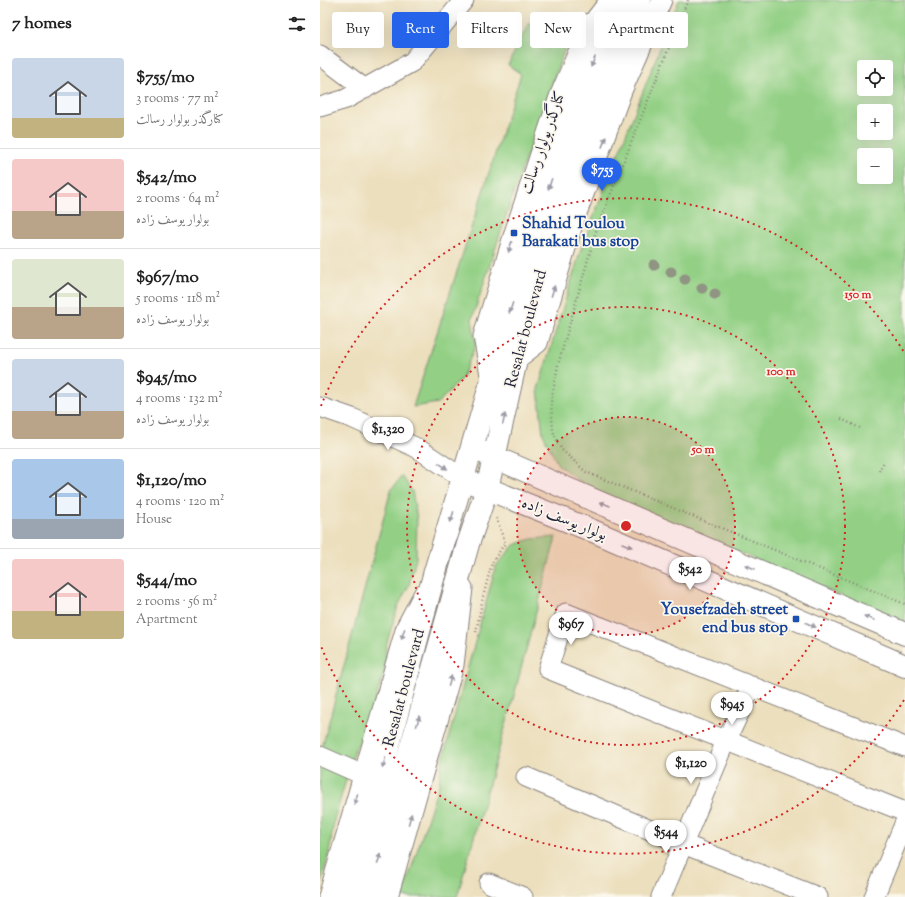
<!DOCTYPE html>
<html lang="en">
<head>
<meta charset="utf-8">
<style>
  body { margin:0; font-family:"Sorts Mill Goudy",Amiri,serif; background:#f2f2f2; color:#222; height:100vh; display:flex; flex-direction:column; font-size:15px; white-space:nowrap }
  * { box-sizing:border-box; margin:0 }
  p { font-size:13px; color:#767676 }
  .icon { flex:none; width:22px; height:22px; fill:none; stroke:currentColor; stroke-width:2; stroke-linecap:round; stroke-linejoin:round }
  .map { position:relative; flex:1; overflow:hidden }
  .panel { display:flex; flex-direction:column; background:#fff; width:320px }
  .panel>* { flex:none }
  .top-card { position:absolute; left:12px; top:12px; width:380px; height:36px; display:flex; gap:8px }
  .tools { position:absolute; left:537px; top:60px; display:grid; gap:8px }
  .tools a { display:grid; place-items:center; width:36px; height:36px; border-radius:4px; background:#fff; box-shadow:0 4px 16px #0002; font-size:20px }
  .price { position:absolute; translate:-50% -34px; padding:0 9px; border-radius:14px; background:#fff; color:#222; font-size:13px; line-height:26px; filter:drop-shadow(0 1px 2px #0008) }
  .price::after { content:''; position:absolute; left:50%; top:24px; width:12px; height:9px; margin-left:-6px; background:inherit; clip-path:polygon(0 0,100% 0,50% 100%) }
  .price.current { background:#2563eb; color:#fff }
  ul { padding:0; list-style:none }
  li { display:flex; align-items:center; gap:12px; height:100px; padding:0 12px }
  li+li { border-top:1px solid #e0e0e0 }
  li span { display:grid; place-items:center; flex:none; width:112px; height:80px; border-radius:4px; color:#555 }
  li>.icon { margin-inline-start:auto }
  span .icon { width:48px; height:48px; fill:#fffc; stroke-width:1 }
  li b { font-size:17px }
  h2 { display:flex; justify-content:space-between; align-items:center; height:48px; padding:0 12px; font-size:17px }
  .tag { padding:0 14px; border-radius:4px; background:#fff; box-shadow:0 4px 16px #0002; font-size:14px; line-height:36px }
  .tag.current { background:#2563eb; color:#fff }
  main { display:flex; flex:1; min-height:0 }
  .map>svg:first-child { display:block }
  .green { fill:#93d085; stroke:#5a7960; fill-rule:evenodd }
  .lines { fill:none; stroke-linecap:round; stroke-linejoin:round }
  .minor-casing { stroke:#87807c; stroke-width:21 }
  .major-casing { stroke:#87807c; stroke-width:24 }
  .path { stroke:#87807c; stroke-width:2.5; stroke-dasharray:1 3; stroke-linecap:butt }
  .minor { stroke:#fff; stroke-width:19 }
  .major { stroke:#fff; stroke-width:22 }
  .tree { fill:#909482 }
  .oneway { fill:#9c9ca7 }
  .ring { fill:none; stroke:#d62828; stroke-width:2; stroke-dasharray:2 4 }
  .transit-dot { fill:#1a4fb4; stroke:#fbf7ec; stroke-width:1.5 }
  .labels { text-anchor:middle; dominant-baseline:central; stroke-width:3.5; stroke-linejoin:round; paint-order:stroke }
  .street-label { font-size:16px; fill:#22223b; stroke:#fbf7ec }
  .transit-label { font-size:16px; font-weight:bold; fill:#164399; stroke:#fbf7ec; text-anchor:start }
  .centre { fill:#d62828; stroke:#fbf7ec; stroke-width:2 }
  .ring-label { font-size:12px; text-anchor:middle; font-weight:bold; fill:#d62828; stroke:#fbf7ec; stroke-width:3.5; stroke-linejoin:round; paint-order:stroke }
</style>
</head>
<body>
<main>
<section class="panel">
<h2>7 homes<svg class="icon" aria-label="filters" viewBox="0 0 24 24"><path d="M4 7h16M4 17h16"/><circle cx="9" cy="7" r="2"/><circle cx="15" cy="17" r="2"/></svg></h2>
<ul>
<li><span style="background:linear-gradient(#c9d6e8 75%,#c2b280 0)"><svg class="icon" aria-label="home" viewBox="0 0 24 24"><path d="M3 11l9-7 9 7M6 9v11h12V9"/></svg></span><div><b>$755/mo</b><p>3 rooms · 77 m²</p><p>کنارگذر بولوار رسالت</p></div></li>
<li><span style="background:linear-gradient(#f6c9c9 65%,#b9a48a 0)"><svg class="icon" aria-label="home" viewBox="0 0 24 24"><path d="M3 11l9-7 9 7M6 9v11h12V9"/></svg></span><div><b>$542/mo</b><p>2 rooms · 64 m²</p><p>بولوار یوسف زاده</p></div></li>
<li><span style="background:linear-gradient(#dfe7d0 60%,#b9a48a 0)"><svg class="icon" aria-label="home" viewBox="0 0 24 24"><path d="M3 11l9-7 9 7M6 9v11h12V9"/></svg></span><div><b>$967/mo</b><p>5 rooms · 118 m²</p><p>بولوار یوسف زاده</p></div></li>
<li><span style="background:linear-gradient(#c9d6e8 65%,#b9a48a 0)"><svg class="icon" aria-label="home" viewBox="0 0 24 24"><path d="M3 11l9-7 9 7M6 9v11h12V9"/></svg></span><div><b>$945/mo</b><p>4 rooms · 132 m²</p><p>بولوار یوسف زاده</p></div></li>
<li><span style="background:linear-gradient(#a9c7e8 75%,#9aa5b1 0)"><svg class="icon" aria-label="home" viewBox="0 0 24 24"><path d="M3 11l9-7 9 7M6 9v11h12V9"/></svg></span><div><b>$1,120/mo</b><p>4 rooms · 120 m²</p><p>House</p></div></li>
<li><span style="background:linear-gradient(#f6c9c9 65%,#c2b280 0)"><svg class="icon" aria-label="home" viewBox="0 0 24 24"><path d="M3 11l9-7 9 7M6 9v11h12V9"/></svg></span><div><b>$544/mo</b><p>2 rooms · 56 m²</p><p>Apartment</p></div></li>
</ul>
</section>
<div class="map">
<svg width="585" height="897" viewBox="0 0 585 897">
  <rect width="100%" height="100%" fill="#fbf7ec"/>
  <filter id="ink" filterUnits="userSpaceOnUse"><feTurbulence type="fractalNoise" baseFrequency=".025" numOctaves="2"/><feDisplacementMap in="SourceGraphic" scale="8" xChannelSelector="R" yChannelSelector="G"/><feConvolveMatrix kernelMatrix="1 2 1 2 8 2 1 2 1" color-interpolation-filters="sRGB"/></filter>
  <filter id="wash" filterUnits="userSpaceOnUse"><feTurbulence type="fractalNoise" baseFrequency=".012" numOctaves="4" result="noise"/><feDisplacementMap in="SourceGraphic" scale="16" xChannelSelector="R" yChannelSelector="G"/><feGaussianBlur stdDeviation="0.9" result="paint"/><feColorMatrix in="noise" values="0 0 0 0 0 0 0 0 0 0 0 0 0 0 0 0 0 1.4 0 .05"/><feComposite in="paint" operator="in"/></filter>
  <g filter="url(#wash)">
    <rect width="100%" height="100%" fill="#ecdfbd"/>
    <path class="green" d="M359,0H585V623L270,489L238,465L223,434L218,389L262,246ZM544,67H566V89H544ZM544,111H566V133H544ZM544,155H566V177H544Z
      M209,23L245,48L193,195L152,319L156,344L142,378L118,403L93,407L201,74L188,65Z
      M82,476L92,491L97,518L96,559L89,585L78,606L66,646L65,669L46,730L35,749L14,821L9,853L0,887V755L71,490Z
      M236,537L192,703L137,897H82L119,784L121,765L176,566L194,545L211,539Z"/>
  </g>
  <g filter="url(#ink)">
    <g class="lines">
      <defs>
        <path id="minor" d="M0,55L45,89
          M0,107L26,99L92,62L144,0
          M196,360L218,343L253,224L302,91L342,0
          M171,380L163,336L194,233L239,97L270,23
          M0,407L32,418L97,448L144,479
          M585,747L246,613L228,669L585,812
          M0,756L43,775
          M206,777L363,844L498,897
          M169,883L203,897
          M8,897L86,627L104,593
          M68,897L134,665L143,588
          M341,897L406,741L432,686
          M554,897L585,822"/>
        <path id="major" d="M264,36L289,4
          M162,452L585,634
          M153,483L273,531L585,666
          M28,897L114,575L171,383L181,340L256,105L299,0
          M49,897L148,544L167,489L196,360L229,245L274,113L320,0"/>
      </defs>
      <use href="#minor" class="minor-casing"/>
      <use href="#major" class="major-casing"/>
      <path class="path" d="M368,0L276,231L238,365L231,402L233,431L241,449L266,472L585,604
        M521,419L540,428
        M559,471L564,462
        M156,632L163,597L172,563L185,543L176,517"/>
      <use href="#minor" class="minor"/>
      <use href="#major" class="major"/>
    </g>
    <g class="tree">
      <circle cx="334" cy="265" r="5.5"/>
      <circle cx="351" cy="272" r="5.5"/>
      <circle cx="365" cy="279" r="5.5"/>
      <circle cx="382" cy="288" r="5.5"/>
      <circle cx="395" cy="294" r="5.5"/>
    </g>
    <defs><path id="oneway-solid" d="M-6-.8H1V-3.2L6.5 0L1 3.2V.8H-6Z"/></defs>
    <g class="oneway">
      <use href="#oneway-solid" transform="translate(273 62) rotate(112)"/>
      <use href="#oneway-solid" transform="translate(284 142) rotate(-70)"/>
      <use href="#oneway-solid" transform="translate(230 184) rotate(108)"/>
      <use href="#oneway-solid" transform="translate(190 247) rotate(107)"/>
      <use href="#oneway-solid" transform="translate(233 291) rotate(-73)"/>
      <use href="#oneway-solid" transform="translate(191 308) rotate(108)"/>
      <use href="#oneway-solid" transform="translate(184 419) rotate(-78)"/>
      <use href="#oneway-solid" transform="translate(123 466) rotate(34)"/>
      <use href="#oneway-solid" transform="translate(285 504) rotate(-157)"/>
      <use href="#oneway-solid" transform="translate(132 517) rotate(107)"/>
      <use href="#oneway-solid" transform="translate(307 545) rotate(23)"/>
      <use href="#oneway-solid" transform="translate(430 567) rotate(-157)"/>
      <use href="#oneway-solid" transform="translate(549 618) rotate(-157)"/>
      <use href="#oneway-solid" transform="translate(491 625) rotate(24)"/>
      <use href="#oneway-solid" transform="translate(83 634) rotate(107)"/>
      <use href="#oneway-solid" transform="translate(130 681) rotate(-74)"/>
      <use href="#oneway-solid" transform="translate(98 721) rotate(-74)"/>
      <use href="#oneway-solid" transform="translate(64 763) rotate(105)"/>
      <use href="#oneway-solid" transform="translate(36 799) rotate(106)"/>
      <use href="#oneway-solid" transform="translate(90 819) rotate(-74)"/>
      <use href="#oneway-solid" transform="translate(59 859) rotate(-74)"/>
    </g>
  </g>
  <circle cx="306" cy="526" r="109" fill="#d62828" fill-opacity=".12"/>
  <g class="ring">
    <circle cx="306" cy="526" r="109"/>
    <circle cx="306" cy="526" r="219"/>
    <path d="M584 700A328 328 0 0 1 1 646M1 406A328 328 0 0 1 584 352"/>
  </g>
  <g class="transit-dot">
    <rect x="190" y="229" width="8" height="8" rx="2"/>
    <rect x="472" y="615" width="8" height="8" rx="2"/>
  </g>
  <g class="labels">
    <g class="street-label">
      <text transform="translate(224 143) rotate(-71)">کنارگذر بولوار رسالت</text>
      <text transform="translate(207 329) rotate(-75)">Resalat boulevard</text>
      <text transform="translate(244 520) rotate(22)">بولوار یوسف زاده</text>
      <text transform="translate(85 688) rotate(-75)">Resalat boulevard</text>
    </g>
    <g class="transit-label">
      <text x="202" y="224">Shahid Toulou<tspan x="202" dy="18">Barakati bus stop</tspan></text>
      <text x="468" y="610" text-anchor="end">Yousefzadeh street<tspan x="468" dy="18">end bus stop</tspan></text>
    </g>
  </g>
  <circle cx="306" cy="526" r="6" class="centre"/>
  <g class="ring-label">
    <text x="538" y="298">150 m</text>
    <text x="461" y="375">100 m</text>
    <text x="383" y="453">50 m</text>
  </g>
</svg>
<div class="tools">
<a><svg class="icon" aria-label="locate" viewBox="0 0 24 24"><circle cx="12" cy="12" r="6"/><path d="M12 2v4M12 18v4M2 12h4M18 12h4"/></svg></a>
<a>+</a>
<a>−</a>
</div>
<b class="price current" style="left:282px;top:192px">$755</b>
<b class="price" style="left:68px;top:451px">$1,320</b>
<b class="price" style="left:370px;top:591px">$542</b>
<b class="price" style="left:251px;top:646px">$967</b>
<b class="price" style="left:412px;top:726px">$945</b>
<b class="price" style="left:371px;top:785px">$1,120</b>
<b class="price" style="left:346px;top:854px">$544</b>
<div class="top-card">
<a class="tag">Buy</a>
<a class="tag current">Rent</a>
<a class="tag">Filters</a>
<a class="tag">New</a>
<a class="tag">Apartment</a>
</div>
</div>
</main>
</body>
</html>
